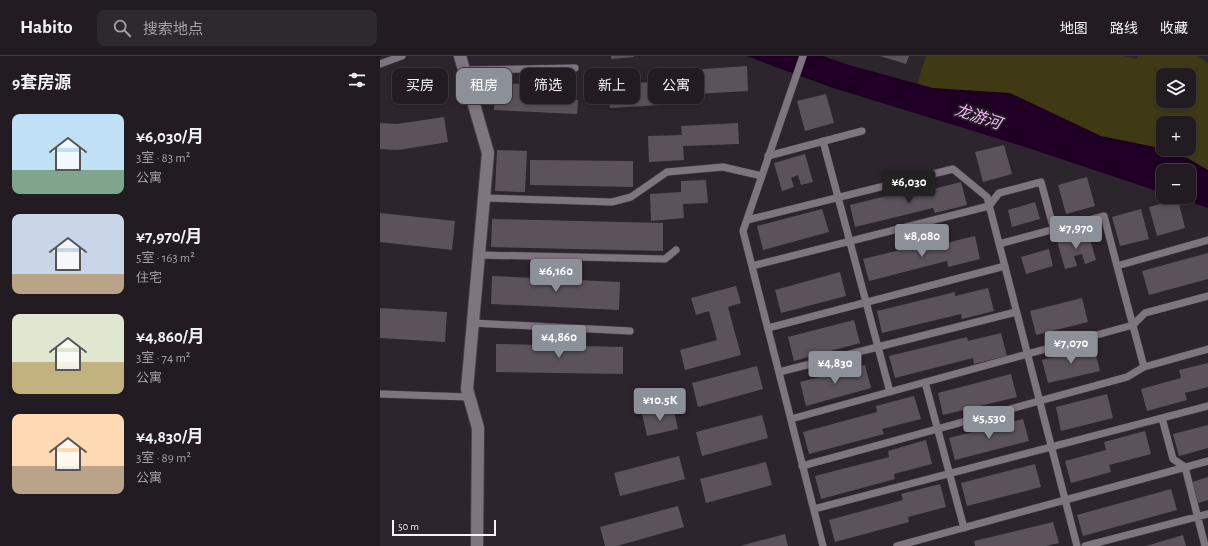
<!DOCTYPE html>
<html lang="zh">
<head>
<meta charset="utf-8">
<style>
  body { margin:0; font-family:"Alegreya Sans","Noto Sans SC",sans-serif; background:#2e292f; color:#f1f3f6; height:100vh; display:flex; flex-direction:column; font-size:15px; white-space:nowrap }
  * { box-sizing:border-box; margin:0 }
  p { font-size:13px; color:#a2a1a5 }
  .icon { flex:none; width:22px; height:22px; fill:none; stroke:currentColor; stroke-width:2; stroke-linecap:round; stroke-linejoin:round }
  .map { position:relative; flex:1; overflow:hidden }
  .side { display:flex; flex-direction:column; background:#221c22; width:380px }
  .side>* { flex:none }
  .banner { position:absolute; left:12px; top:12px; width:380px; height:36px; display:flex; gap:8px }
  .buttons { position:absolute; left:776px; top:12px; display:grid; gap:8px }
  .buttons a { display:grid; place-items:center; width:40px; height:40px; border-radius:8px; background:#221c22; box-shadow:0 2px 6px #0003,0 0 0 1px #3f3a40; font-size:20px }
  .scale { position:absolute; left:12px; bottom:10px; width:104px; box-sizing:border-box; padding-left:4px; border:2px solid #f7f2f8; border-top:0; font-size:11px; line-height:14px; white-space:nowrap; color:#f7f2f8; -webkit-text-stroke:3px #231c24; paint-order:stroke }
  .price { position:absolute; translate:-50% -34px; padding:0 9px; border-radius:4px; background:#8c9099; color:#fff; font-size:13px; line-height:26px; filter:drop-shadow(0 1px 2px #0008) }
  .price::after { content:''; position:absolute; left:50%; top:24px; width:12px; height:9px; margin-left:-6px; background:inherit; clip-path:polygon(0 0,100% 0,50% 100%) }
  .price.selected { background:#222; color:#fff }
  ul { padding:0; list-style:none }
  li { display:flex; align-items:center; gap:12px; height:100px; padding:0 12px }
  li span { display:grid; place-items:center; flex:none; width:112px; height:80px; border-radius:8px; color:#555 }
  li>.icon { margin-inline-start:auto }
  span .icon { width:48px; height:48px; fill:#fffc; stroke-width:1 }
  li b { font-size:17px }
  h2 { display:flex; justify-content:space-between; align-items:center; height:48px; padding:0 12px; font-size:17px }
  .chip { padding:0 14px; border-radius:8px; background:#221c22; box-shadow:0 2px 6px #0003,0 0 0 1px #3f3a40; font-size:14px; line-height:36px }
  .chip.selected { background:#8c9099; color:#fff }
  header { display:flex; align-items:center; gap:24px; box-sizing:border-box; height:56px; padding:0 20px; background:#221c22; border-bottom:1px solid #3f3a40 }
  header strong { font-size:19px }
  nav { display:flex; gap:22px; margin-inline-start:auto; font-size:14px }
  .search { width:280px; height:36px; background:#2e292f; display:flex; align-items:center; gap:10px; box-sizing:border-box; padding:0 14px; border-radius:8px; color:#a2a1a5; font-size:15px }
  main { display:flex; flex:1; min-height:0 }
  .map>svg:first-child { display:block }
  .green { fill:#3f3a14; fill-rule:evenodd }
  .water { fill:#1f0024 }
  .building { fill:#5b525c }
  .lines { fill:none; stroke-linecap:round; stroke-linejoin:round }
  .lane-casing { stroke:#474048; stroke-width:8 }
  .street-casing { stroke:#474048; stroke-width:14 }
  .lane { stroke:#7f7580; stroke-width:7 }
  .street { stroke:#7f7580; stroke-width:12 }
  .labels { text-anchor:middle; dominant-baseline:central; stroke-width:4; stroke-linejoin:round; paint-order:stroke }
  .water-label { font-size:16px; font-style:italic; fill:#f3b9fb; stroke:#231c24 }
</style>
</head>
<body>
<header>
<strong>Habito</strong>
<div class="search"><svg class="icon" aria-label="search" viewBox="0 0 24 24"><circle cx="10" cy="10" r="6"/><path d="M15 15l6 6"/></svg>搜索地点</div>
<nav><a>地图</a><a>路线</a><a>收藏</a></nav>
</header>
<main>
<section class="side">
<h2>9套房源<svg class="icon" aria-label="filters" viewBox="0 0 24 24"><path d="M4 7h16M4 17h16"/><circle cx="9" cy="7" r="2"/><circle cx="15" cy="17" r="2"/></svg></h2>
<ul>
<li><span style="background:linear-gradient(#bfe0f5 70%,#7fa58c 0)"><svg class="icon" aria-label="home" viewBox="0 0 24 24"><path d="M3 11l9-7 9 7M6 9v11h12V9"/></svg></span><div><b>¥6,030/月</b><p>3室 · 83 m²</p><p>公寓</p></div></li>
<li><span style="background:linear-gradient(#c9d6e8 75%,#b9a48a 0)"><svg class="icon" aria-label="home" viewBox="0 0 24 24"><path d="M3 11l9-7 9 7M6 9v11h12V9"/></svg></span><div><b>¥7,970/月</b><p>5室 · 163 m²</p><p>住宅</p></div></li>
<li><span style="background:linear-gradient(#dfe7d0 60%,#c2b280 0)"><svg class="icon" aria-label="home" viewBox="0 0 24 24"><path d="M3 11l9-7 9 7M6 9v11h12V9"/></svg></span><div><b>¥4,860/月</b><p>3室 · 74 m²</p><p>公寓</p></div></li>
<li><span style="background:linear-gradient(#ffd9b3 65%,#b9a48a 0)"><svg class="icon" aria-label="home" viewBox="0 0 24 24"><path d="M3 11l9-7 9 7M6 9v11h12V9"/></svg></span><div><b>¥4,830/月</b><p>3室 · 89 m²</p><p>公寓</p></div></li>
</ul>
</section>
<div class="map">
<svg width="828" height="490" viewBox="0 0 828 490">
  <rect width="100%" height="100%" fill="#2d252e"/>
  <path class="green" d="M546,0H744L757,3L758,0H818L828,7V134L809,115H783L537,28ZM783,19H809V45H783ZM783,67H809V93H783Z"/>
  <path class="water" d="M366,0H443L469,9L553,32L630,37L721,80L795,95L828,114V152L796,141H809V115H783V137L645,91L453,32Z"/>
  <path class="building" d="M231,0H254V1L231,3Z
    M500,0H529L526,8Z
    M367,10L368,35L297,39L298,48L230,52L229,29L296,24V15Z
    M122,27L193,31L192,43L198,44L197,58L114,54L115,39H121Z
    M446,38L454,67L425,75L417,45Z
    M64,61L68,86L18,94L0,93V67L17,68Z
    M358,67L359,88L303,90L304,104L269,106L268,80L302,79L301,70Z
    M624,89L632,118L603,126L595,96Z
    M117,94L147,95L145,136L115,135Z
    M425,98L433,126L421,129L418,119L411,122L414,131L402,135L394,107Z
    M150,104L253,105V131L150,129Z
    M707,121L715,150L686,158L678,129Z
    M326,124L328,147L303,148L304,162L271,165L270,138L301,136V125Z
    M581,126L587,149L555,157L553,152L475,171L470,149L547,130L549,134Z
    M798,143L805,172L777,180L769,151Z
    M655,146L660,163L632,171L628,154Z
    M442,153L449,176L383,194L377,170Z
    M761,153L769,183L740,190L732,161Z
    M0,157L75,165L72,194L0,186Z
    M112,163L283,167V195L111,191Z
    M708,176L716,204L705,208L702,198L694,200L697,210L685,213L677,185Z
    M595,180L600,203L568,211L567,205L489,225L483,203L561,184L562,188Z
    M669,193L673,210L646,218L641,201Z
    M828,197V223L769,239L762,215Z
    M460,216L466,240L401,257L395,234Z
    M112,220L240,226L239,254L111,248Z
    M356,230L361,247L348,251L361,299L305,314L300,294L337,284L329,255L316,259L311,242Z
    M608,232L614,255L582,263L581,258L502,277L497,255L575,236V240Z
    M702,242L708,266L656,279L650,255Z
    M0,252L67,256L65,286L0,282Z
    M474,264L480,287L414,305L408,281Z
    M621,277L627,300L594,308L593,302L515,322L509,300L587,281L588,285Z
    M116,288L243,291V318L116,316Z
    M714,291L720,315L668,327L662,304Z
    M828,307V331L805,337L807,344L767,355L761,333L801,322L799,314Z
    M485,309L491,332L426,350L420,326Z
    M377,310L383,333L318,351L312,327Z
    M631,318L637,341L563,359L558,337Z
    M727,338L733,362L681,375L676,351Z
    M534,340L541,363L502,373L504,378L429,398L423,376L497,356L496,350Z
    M293,351L298,373L267,380L262,358Z
    M382,359L388,382L322,400L316,376Z
    M643,363L649,385L575,404L569,382Z
    M828,369V392L799,400L793,378Z
    M765,375L771,398L729,409L731,416L691,427L685,405L726,394L724,386Z
    M546,384L552,408L514,418L515,423L441,443L435,420L509,401L508,395Z
    M299,400L305,423L240,440L234,417Z
    M386,406L392,429L326,447L320,423Z
    M655,408L661,431L587,450L581,427Z
    M828,421V444L818,447L812,426Z
    M560,428L566,451L528,461L529,466L455,486L449,464L523,444L521,438Z
    M791,433L797,454L703,480L697,459Z
    M298,450L304,471L237,490H225L220,471Z
    M673,466L679,487L666,490H595L594,485Z
    M405,478L408,490H360Z
    M803,479L806,490H766Z"/>
  <g class="lines">
    <defs>
      <path id="lane" d="M423,0L363,175L443,490
        M0,8L22,0
        M83,14L195,12
        M443,85L510,336
        M388,100L482,75
        M104,142L232,146L251,141L287,116L343,111L382,120
        M367,164L573,113L607,141L697,490
        M828,184L737,210L764,311L828,293
        M619,188L724,160L737,210
        M99,199L285,203L296,194
        M372,210L609,150L619,137L661,126L674,174
        M93,267L250,275
        M388,272L625,210
        M399,316L636,256
        M545,326L584,472
        M0,338L89,341
        M782,362L793,403L805,411L825,490
        M411,363L753,269L765,257L828,240
        M422,410L747,321L764,311
        M434,453L828,350
        M517,490L828,405
        M705,490L828,458"/>
      <path id="street" d="M80,0L108,97L87,333L98,372L97,490"/>
    </defs>
    <use href="#lane" class="lane-casing"/>
    <use href="#street" class="street-casing"/>
    <use href="#lane" class="lane"/>
    <use href="#street" class="street"/>
  </g>
  <g class="labels">
    <g class="water-label">
      <text transform="translate(598 61) rotate(18)">龙游河</text>
    </g>
  </g>
</svg>
<div class="buttons">
<a><svg class="icon" aria-label="layers" viewBox="0 0 24 24"><path d="M12 4l9 5-9 5-9-5zM3 14l9 5 9-5"/></svg></a>
<a>+</a>
<a>−</a>
</div>
<div class="scale">50 m</div>
<b class="price selected" style="left:529px;top:148px">¥6,030</b>
<b class="price" style="left:696px;top:194px">¥7,970</b>
<b class="price" style="left:542px;top:202px">¥8,080</b>
<b class="price" style="left:176px;top:237px">¥6,160</b>
<b class="price" style="left:179px;top:303px">¥4,860</b>
<b class="price" style="left:691px;top:309px">¥7,070</b>
<b class="price" style="left:455px;top:329px">¥4,830</b>
<b class="price" style="left:280px;top:366px">¥10.5K</b>
<b class="price" style="left:609px;top:384px">¥5,530</b>
<div class="banner">
<a class="chip">买房</a>
<a class="chip selected">租房</a>
<a class="chip">筛选</a>
<a class="chip">新上</a>
<a class="chip">公寓</a>
</div>
</div>
</main>
</body>
</html>
